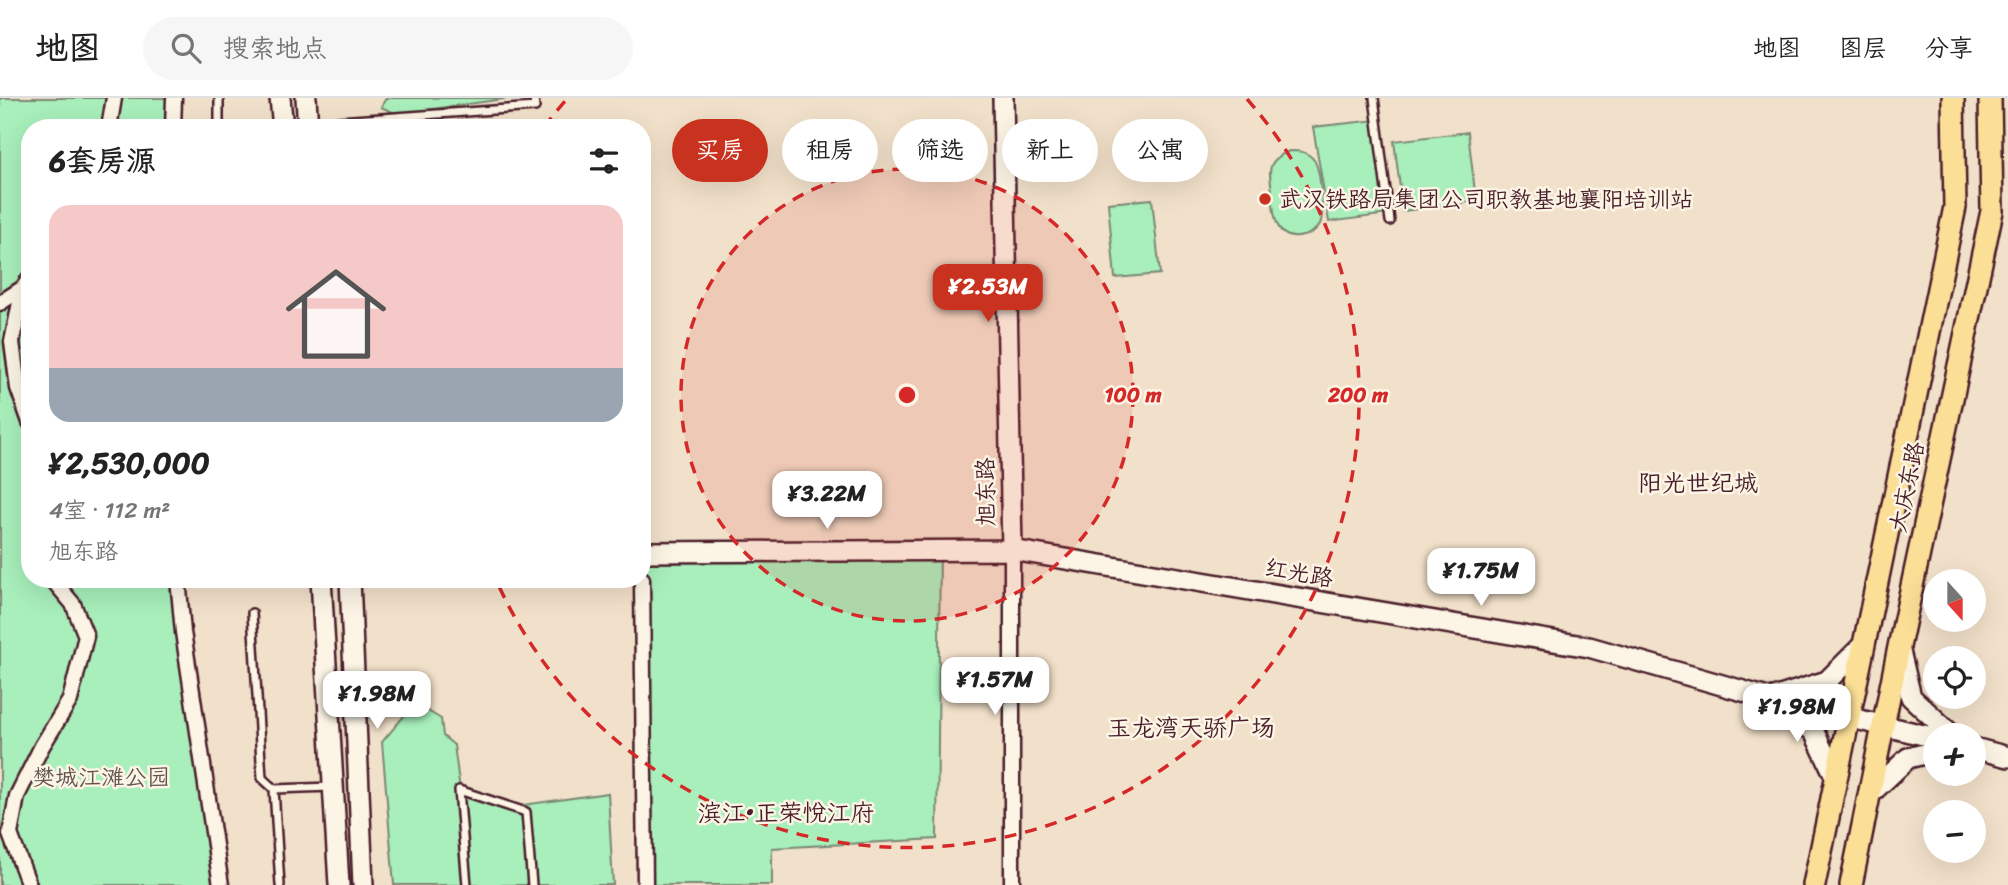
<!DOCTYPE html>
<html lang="zh">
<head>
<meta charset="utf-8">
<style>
  body { margin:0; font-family:Sriracha,"LXGW WenKai TC",sans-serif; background:#f6f6f6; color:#222; height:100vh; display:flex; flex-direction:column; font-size:26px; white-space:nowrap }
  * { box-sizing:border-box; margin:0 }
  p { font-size:23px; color:#767676 }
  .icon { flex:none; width:38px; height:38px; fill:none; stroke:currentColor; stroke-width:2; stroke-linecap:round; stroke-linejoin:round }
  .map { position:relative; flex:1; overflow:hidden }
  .details { position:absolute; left:21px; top:21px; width:630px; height:469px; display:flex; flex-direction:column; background:#fff; border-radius:28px; box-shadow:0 7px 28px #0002 }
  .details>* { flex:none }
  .top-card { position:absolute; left:672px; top:21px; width:665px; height:63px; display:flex; gap:14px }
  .needle { width:46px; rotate:159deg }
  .controls { position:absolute; left:1923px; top:471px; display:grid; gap:14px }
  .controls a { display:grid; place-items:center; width:63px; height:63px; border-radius:50%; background:#fff; box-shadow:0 7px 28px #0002; font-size:35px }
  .price { position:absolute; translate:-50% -60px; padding:0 16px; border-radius:14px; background:#fff; color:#222; font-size:23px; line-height:46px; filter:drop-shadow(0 2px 4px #0008) }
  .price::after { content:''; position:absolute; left:50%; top:42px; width:21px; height:16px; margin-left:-10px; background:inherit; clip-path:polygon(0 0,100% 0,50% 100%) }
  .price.selected { background:#c8321e; color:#fff }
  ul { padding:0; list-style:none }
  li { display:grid; align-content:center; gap:14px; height:371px; padding:0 28px }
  li span { display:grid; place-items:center; height:217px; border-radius:21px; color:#555 }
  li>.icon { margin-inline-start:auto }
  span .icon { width:126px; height:126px; fill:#fffc; stroke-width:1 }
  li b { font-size:30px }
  h2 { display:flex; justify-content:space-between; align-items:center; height:84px; padding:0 28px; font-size:30px }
  .chip { padding:0 24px; border-radius:32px; background:#fff; box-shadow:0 7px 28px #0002; font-size:24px; line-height:63px }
  .chip.selected { background:#c8321e; color:#fff }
  header { display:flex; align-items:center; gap:42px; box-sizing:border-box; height:98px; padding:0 35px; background:#fff; border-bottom:2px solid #e0e0e0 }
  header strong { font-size:33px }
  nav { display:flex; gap:38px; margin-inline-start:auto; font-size:24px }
  .search { width:490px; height:63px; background:#f6f6f6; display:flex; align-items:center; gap:18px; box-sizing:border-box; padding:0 24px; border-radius:38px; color:#767676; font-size:26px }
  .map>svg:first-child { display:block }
  .green { fill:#a8efbb; stroke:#798773; stroke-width:2 }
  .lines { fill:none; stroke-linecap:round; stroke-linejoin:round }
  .lane-casing { stroke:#4a1f2b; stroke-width:12 }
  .street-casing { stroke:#4a1f2b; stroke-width:19 }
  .secondary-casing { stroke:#4a1f2b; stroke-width:24 }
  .primary-casing { stroke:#4a1f2b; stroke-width:26 }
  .lane { stroke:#fcf5e5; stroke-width:7 }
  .street { stroke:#fcf5e5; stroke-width:14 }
  .secondary { stroke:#fcf5e5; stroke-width:19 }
  .primary { stroke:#fbdf96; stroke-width:21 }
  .ring { fill:none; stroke:#d62828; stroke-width:3.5; stroke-dasharray:12 9 }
  .poi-dot { fill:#c8321e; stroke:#fcf5e5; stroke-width:2.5 }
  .labels { text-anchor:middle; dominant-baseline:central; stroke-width:5; stroke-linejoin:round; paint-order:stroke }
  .poi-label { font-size:23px; fill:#4a1f2b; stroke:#fcf5e5; text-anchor:start }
  .street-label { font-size:23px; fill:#4a1f2b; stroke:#fcf5e5 }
  .park-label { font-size:23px; fill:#62534f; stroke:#fcf5e5 }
  .neighbourhood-label { font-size:24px; fill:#4a1f2b; stroke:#fcf5e5 }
  .centre { fill:#d62828; stroke:#fcf5e5; stroke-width:3.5 }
  .ring-label { font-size:21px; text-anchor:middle; font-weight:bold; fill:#d62828; stroke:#fcf5e5; stroke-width:5; stroke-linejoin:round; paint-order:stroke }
</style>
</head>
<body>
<header>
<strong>地图</strong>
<div class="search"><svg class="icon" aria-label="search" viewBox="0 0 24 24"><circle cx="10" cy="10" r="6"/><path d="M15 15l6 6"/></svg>搜索地点</div>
<nav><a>地图</a><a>图层</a><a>分享</a></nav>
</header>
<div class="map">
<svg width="2008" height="787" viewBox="0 0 2008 787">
  <rect width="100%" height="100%" fill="#f2e1ca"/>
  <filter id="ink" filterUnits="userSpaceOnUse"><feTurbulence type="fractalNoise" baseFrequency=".0143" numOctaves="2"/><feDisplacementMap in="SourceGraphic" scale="14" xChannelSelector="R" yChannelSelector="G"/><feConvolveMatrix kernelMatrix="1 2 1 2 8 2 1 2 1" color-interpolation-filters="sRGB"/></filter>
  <g filter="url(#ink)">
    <path class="green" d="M0,0H174L173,30H30V481H178L221,787H0Z
      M386,0H511L397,16L381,9Z
      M1377,22L1389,116L1329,124L1313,29Z
      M1468,34L1476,103L1403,113L1394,43Z
      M1289,53C1299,53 1307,53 1314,62C1320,70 1325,116 1320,126C1317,132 1309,137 1303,138C1274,146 1273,112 1272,93C1271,84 1268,73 1272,66C1276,59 1282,56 1289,53Z
      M1152,101L1160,176L1115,180L1108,105Z
      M940,452L937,741L772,750V787H645L642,454Z
      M415,605L441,621L443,638L454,647L460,692L509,709L608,695L613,787H394L382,644Z"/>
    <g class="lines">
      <defs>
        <path id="lane" d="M1374,0L1390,123
          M339,23L535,9L534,0
          M219,30V0
          M252,515L262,680L274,691L332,689
          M274,691L280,787
          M467,787L459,692L526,714L532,787"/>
        <path id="street" d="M109,30L114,0
          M173,30L174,0
          M30,180L23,190L12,244L18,290L30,324
          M0,205L23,190
          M178,481L183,534L221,787
          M642,481L645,787
          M29,787L10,736L17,698L42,648L70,602L86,538L73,506L52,481
          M1012,787V452"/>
        <path id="secondary" d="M280,0L283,30
          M306,0L308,30
          M1003,0L1012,452
          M642,454L1012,452L1589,549L1771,601L1936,640
          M321,481L339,787
          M350,481L363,787
          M1899,549L1911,599L1952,637
          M1771,601L1827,583L1864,546
          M1778,606L1814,634L1836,680
          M1974,650L2008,659
          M1871,695L1908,660L1936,653"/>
        <path id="primary" d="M1814,787L1955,109L1953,0
          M1851,787L1899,549L1992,113L1990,0"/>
      </defs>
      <use href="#lane" class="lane-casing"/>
      <use href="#street" class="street-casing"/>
      <use href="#secondary" class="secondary-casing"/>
      <use href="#primary" class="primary-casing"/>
      <use href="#lane" class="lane"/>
      <use href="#street" class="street"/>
      <use href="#secondary" class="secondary"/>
      <use href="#primary" class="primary"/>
    </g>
  </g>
  <circle cx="907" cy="297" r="226" fill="#d62828" fill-opacity=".12"/>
  <g class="ring">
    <circle cx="907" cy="297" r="226"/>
    <path d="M544 29A451 451 0 0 1 567 1M1247 1A451 451 0 1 1 497 484"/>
  </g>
  <circle class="poi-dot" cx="1265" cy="101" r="7"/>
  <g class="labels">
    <g class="poi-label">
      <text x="1279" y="101">武汉铁路局集团公司职教基地襄阳培训站</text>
    </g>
    <g class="street-label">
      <text transform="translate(1907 389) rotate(-78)">大庆东路</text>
      <text transform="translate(986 394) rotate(-91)">旭东路</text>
      <text transform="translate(1299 475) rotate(10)">红光路</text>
    </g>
    <g class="park-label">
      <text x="101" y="679">樊城江滩公园</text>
    </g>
    <g class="neighbourhood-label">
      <text x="1698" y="385">阳光世纪城</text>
      <text x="1191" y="630">玉龙湾天骄广场</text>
      <text x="786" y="715">滨江•正荣悦江府</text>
    </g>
  </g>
  <circle cx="907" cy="297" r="10" class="centre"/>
  <g class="ring-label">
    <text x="1133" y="304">100 m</text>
    <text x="1358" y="304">200 m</text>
  </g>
</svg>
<div class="controls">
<a><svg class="needle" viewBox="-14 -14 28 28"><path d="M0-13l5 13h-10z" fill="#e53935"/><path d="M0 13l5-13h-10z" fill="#767676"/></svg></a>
<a><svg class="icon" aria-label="locate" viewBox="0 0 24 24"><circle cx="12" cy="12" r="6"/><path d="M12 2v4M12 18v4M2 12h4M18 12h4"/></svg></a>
<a>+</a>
<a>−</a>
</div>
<b class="price selected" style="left:988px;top:226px">¥2.53M</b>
<b class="price" style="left:827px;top:433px">¥3.22M</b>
<b class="price" style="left:1481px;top:510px">¥1.75M</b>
<b class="price" style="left:995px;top:619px">¥1.57M</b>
<b class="price" style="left:377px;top:633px">¥1.98M</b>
<b class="price" style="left:1797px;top:646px">¥1.98M</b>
<div class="top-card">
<a class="chip selected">买房</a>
<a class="chip">租房</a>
<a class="chip">筛选</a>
<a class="chip">新上</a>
<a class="chip">公寓</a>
</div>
<section class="details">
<h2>6套房源<svg class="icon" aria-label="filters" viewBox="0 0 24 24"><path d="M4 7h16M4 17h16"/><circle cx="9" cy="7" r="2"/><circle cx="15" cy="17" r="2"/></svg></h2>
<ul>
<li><span style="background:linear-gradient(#f6c9c9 75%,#9aa5b1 0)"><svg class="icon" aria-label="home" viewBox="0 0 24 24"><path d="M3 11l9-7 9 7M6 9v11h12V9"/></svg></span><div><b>¥2,530,000</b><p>4室 · 112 m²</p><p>旭东路</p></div></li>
</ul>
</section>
</div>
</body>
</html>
